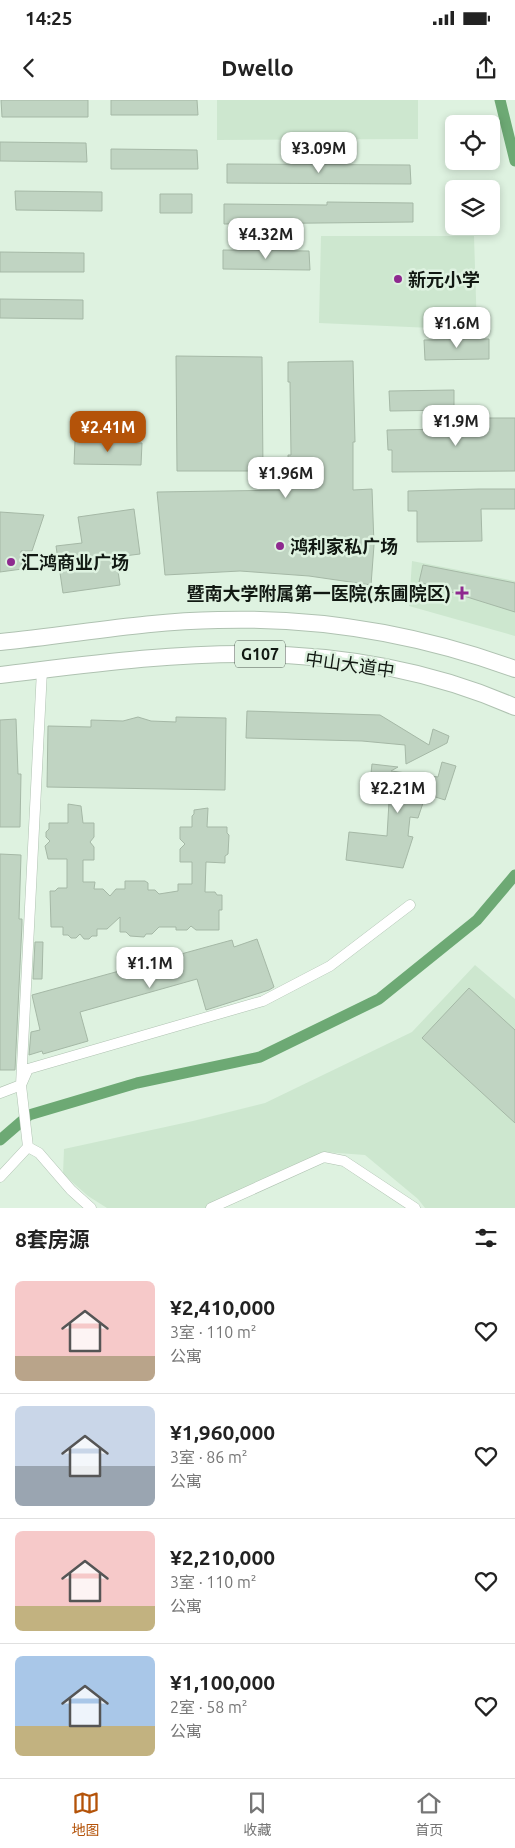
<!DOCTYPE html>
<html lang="zh">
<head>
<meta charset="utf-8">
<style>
  body { margin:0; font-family:Ubuntu,"Noto Sans SC",sans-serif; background:#f6f6f6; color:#222; height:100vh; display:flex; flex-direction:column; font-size:19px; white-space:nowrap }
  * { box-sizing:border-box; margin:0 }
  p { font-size:16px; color:#767676 }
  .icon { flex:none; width:28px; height:28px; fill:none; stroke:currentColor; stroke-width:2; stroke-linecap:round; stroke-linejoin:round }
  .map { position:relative; height:1108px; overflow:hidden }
  .drawer { display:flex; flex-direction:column; background:#fff; flex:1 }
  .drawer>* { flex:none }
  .buttons { position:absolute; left:445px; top:15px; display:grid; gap:10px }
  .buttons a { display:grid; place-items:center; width:55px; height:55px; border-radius:8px; background:#fff; box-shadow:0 2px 8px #0003; font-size:25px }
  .price { position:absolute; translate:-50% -42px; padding:0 11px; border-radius:10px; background:#fff; color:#222; font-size:16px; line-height:32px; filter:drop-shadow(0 1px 2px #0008) }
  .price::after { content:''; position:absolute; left:50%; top:30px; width:15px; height:11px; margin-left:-8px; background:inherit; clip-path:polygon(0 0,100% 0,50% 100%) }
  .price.selected { background:#b45309; color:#fff }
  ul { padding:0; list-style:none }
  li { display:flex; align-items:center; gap:15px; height:125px; padding:0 15px }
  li+li { border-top:1px solid #e0e0e0 }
  li span { display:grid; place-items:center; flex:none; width:140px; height:100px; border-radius:8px; color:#555 }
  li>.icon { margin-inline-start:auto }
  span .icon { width:60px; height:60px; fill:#fffc; stroke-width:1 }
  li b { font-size:21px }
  h2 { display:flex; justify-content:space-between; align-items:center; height:60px; padding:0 15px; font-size:21px }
  .status { display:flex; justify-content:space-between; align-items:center; height:35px; padding:0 25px; background:#fff; direction:ltr }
  .status svg { height:14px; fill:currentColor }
  header { display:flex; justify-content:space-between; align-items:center; height:65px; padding:0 15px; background:#fff; font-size:22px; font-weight:700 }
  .tabs { display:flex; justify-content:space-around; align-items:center; height:70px; border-top:1px solid #e0e0e0; background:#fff; font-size:14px; color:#767676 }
  .tabs a { display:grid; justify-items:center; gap:2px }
  .tabs .selected { color:#b45309 }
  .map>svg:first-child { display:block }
  .built { fill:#cde7cf }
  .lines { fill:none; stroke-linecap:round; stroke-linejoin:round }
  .canal { stroke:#6da974; stroke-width:11 }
  .building { fill:#c0d4c2; stroke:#a5b8a6 }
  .minor-casing { stroke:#afc2b1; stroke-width:11 }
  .trunk-casing { stroke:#afc2b1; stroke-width:18 }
  .minor { stroke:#fff; stroke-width:10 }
  .trunk { stroke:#fff; stroke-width:16 }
  .poi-dot { fill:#8e298f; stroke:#def2e0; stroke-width:2 }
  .labels { text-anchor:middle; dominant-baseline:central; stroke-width:5; stroke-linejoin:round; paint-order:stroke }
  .shield { fill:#def2e0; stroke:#4e5950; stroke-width:1 }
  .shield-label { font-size:16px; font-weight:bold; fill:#111812 }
  .poi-label { font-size:18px; font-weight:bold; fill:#111812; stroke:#def2e0; text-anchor:start }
  .street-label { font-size:18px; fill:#111812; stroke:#def2e0 }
</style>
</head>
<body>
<div class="status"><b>14:25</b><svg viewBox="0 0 49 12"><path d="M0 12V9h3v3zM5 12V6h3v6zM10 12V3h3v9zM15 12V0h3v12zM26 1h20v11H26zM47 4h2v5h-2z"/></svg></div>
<header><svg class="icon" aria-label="back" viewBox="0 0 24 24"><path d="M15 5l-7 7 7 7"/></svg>Dwello<svg class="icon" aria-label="share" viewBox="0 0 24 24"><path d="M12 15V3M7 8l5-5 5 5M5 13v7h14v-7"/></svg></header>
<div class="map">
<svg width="515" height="1108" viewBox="0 0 515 1108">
  <rect width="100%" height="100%" fill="#def2e0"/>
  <path class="built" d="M217,0H418V39L217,40Z
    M321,136H474L477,230L319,223Z
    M412,461L515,481V536L409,506Z
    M475,865L515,899V1108H425L418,1099L365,1055L324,1052L207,1108H107L88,1096L63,1074L64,1049L193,1021L265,1003L412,932Z"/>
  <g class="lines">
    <path class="canal" d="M500,0L515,61
      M0,1040L29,1015L137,983L260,957L379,899L477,820L515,775"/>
  </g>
  <path class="building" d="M1,0H88V17H2Z
    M111,0H197L198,15H111Z
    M0,42L86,43L87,62L0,61Z
    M111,49L197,50L198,69H111Z
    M227,64L410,65L411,84L227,83Z
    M15,91L102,92V111L16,110Z
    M160,94H192V113H160Z
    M327,102L413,103V122L224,124V104L327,105Z
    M223,150L309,151L310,170L223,169Z
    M0,152L84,153V172H0Z
    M0,199L83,200V219L0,218Z
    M489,239V259L425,260L424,240Z
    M176,256L262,257L263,371H177Z
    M353,261L355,342H353V390L372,389L374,445L371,485L309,476L240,471L165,475L157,392L289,390L288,355H291L290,282H288V262Z
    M454,290V310L390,311L389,291Z
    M456,318H515V371L392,372V350H388L387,330L456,329Z
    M75,341L142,343L141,365L74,364Z
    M479,389H515V409H481L482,441L417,442V411H408V391Z
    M134,409L140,454L116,457L120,485L63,493L56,446L82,443L78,417Z
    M0,412L44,415L32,451H21L22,469L0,472Z
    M423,465L515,483V512L419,482Z
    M247,611L380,615L429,645L433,629L449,636L447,643L406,664L405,645L362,641L246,638Z
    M138,617L151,621L176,622V617L226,618L225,690L47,687L48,626L91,627V620L123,621Z
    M16,619L18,674H21L20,727H0V620Z
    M442,662L456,666L445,700L426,694L418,718L410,717L408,736L413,737L403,768L346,760L349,732L387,736L390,685L370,683L372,664L398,667L391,671L438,677Z
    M68,704L81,706L83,723H94V737L90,742L94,747V760H83V782H95L94,789H103L110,796L116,789H125V781H145L148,783V790H155L159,794L178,791V784H192V762H180V749L185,744L180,739V727H192V716L194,714V710L208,708L207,727H227V733L229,735L228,754L225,756V763L206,762L205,792H215L217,795H222V810H219V830H196L191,826L187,830H176V827H159L152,834H146L144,837L130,836L126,832H120V817L107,829H97V836H92L89,839H84L80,834L76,838H71L68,835H63V827H51L50,791H55L58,788H67V759H48L45,746L50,741L46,737V732L49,729V723H68Z
    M0,754L21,755L19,819H22V824L15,970H0Z
    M257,839L274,887L269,890L206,910L197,879L80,912L88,941L43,954L42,951L29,955L31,932L40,930L32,895L232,840L234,847Z
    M35,842H43L42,879H33Z
    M469,888L515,930V1023L422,938Z"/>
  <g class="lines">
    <defs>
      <path id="minor" d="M0,993L21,985L28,969L263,901L330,866L410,805
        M28,1047L39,1053L71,1090L91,1108
        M0,1077L28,1047L21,985L42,570
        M211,1108L324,1057L344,1061L415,1108"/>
      <path id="trunk" d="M0,542C73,535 145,521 218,520C322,517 418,534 515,569
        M0,575C84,565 168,553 253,554C342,555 433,571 515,607"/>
    </defs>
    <use href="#minor" class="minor-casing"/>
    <use href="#trunk" class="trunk-casing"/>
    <use href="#minor" class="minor"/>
    <use href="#trunk" class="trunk"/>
  </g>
  <g class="poi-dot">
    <circle cx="398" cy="179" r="5"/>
    <circle cx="280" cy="446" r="5"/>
    <circle cx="11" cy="462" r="5"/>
    <path d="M459.5 485.5h5v5h5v5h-5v5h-5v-5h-5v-5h5z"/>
  </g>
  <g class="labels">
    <rect class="shield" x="235" y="540.5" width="50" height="27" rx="4"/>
    <g class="shield-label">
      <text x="260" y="554">G107</text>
    </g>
    <g class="poi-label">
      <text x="408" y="179">新元小学</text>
      <text x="290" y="446">鸿利家私广场</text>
      <text x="21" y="462">汇鸿商业广场</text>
      <text x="451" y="493" text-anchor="end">暨南大学附属第一医院(东圃院区)</text>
    </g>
    <g class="street-label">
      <text transform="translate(350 564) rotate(8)">中山大道中</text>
    </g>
  </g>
</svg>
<div class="buttons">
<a><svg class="icon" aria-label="locate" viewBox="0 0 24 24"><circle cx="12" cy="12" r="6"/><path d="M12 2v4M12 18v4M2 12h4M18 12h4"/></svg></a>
<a><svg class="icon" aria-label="layers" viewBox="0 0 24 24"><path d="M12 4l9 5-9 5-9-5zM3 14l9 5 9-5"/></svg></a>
</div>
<b class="price" style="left:319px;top:74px">¥3.09M</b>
<b class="price" style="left:266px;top:160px">¥4.32M</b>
<b class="price" style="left:457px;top:249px">¥1.6M</b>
<b class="price" style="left:456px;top:347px">¥1.9M</b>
<b class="price selected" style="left:108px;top:353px">¥2.41M</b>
<b class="price" style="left:286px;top:399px">¥1.96M</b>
<b class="price" style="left:398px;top:714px">¥2.21M</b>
<b class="price" style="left:150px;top:889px">¥1.1M</b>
</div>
<section class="drawer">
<h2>8套房源<svg class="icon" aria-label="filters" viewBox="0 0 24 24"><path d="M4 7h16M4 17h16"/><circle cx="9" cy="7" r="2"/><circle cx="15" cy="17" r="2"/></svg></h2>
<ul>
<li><span style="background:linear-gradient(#f6c9c9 75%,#b9a48a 0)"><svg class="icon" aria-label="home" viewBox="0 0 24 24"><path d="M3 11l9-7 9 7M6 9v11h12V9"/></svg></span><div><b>¥2,410,000</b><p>3室 · 110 m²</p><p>公寓</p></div><svg class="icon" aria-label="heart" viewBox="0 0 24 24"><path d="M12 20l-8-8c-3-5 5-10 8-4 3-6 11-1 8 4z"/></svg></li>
<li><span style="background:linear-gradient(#c9d6e8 60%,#9aa5b1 0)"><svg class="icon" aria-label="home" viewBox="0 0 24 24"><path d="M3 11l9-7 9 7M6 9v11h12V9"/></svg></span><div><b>¥1,960,000</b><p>3室 · 86 m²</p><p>公寓</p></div><svg class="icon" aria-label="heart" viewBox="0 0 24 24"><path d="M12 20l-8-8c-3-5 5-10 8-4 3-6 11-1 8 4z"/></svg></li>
<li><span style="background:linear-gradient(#f6c9c9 75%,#c2b280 0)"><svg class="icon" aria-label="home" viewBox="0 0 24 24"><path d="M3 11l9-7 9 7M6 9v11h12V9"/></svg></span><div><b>¥2,210,000</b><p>3室 · 110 m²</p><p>公寓</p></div><svg class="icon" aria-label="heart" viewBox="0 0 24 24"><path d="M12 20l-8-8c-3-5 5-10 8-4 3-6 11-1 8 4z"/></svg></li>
<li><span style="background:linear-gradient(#a9c7e8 70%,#c2b280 0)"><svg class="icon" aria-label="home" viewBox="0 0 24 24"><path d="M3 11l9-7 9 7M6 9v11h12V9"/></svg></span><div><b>¥1,100,000</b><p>2室 · 58 m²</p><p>公寓</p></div><svg class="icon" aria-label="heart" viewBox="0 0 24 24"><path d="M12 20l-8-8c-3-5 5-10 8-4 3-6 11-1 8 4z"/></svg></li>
</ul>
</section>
<nav class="tabs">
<a class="selected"><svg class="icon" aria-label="map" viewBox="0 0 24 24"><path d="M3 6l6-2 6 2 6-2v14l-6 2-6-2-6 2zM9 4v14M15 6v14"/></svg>地图</a>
<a><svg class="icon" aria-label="saved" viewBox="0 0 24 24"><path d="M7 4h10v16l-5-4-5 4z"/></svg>收藏</a>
<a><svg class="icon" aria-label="home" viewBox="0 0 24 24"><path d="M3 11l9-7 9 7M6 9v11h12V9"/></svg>首页</a>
</nav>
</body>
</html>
